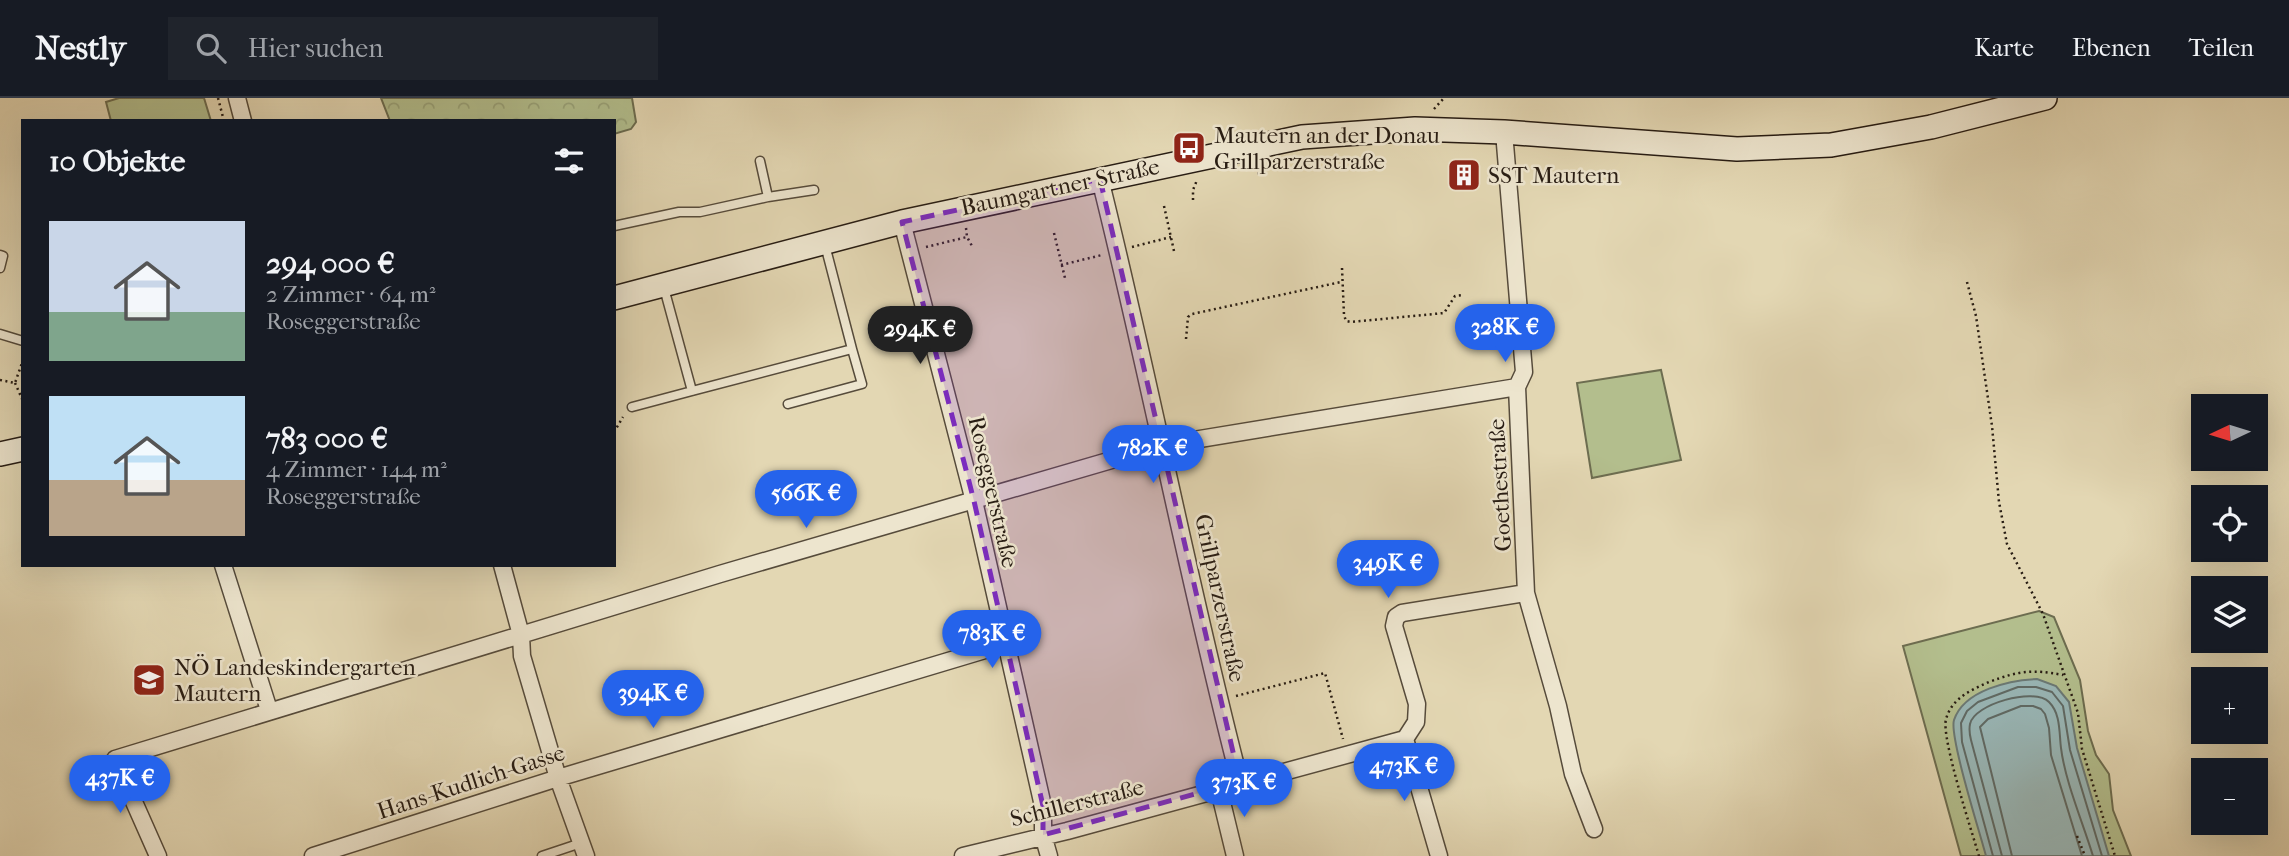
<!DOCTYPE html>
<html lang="de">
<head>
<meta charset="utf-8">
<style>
  body { margin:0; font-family:"IM FELL French Canon",serif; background:#20242c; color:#f1f3f6; height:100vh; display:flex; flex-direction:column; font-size:26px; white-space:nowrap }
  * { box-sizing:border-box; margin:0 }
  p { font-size:23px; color:#9ea1a6 }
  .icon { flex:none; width:38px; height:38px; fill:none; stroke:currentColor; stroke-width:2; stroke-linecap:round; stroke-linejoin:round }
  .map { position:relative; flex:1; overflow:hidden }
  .drawer { position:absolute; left:21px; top:21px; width:595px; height:448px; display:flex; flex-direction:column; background:#171b24; border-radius:0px; box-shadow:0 7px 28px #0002 }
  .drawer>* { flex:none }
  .needle { width:46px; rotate:266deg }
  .fabs { position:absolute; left:2191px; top:296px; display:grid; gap:14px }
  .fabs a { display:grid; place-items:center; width:77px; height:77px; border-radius:0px; background:#171b24; box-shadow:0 7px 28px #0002; font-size:35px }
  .price { position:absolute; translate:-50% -60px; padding:0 16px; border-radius:24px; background:#2563eb; color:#fff; font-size:23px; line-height:46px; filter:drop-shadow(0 2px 4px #0008) }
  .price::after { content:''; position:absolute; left:50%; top:42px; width:21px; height:16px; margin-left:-10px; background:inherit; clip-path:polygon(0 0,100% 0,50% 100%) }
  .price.current { background:#222; color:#fff }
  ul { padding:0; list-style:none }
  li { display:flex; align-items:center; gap:21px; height:175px; padding:0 28px }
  li span { display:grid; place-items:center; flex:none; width:196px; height:140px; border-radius:0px; color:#555 }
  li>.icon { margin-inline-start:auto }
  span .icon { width:84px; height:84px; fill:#fffc; stroke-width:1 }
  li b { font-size:30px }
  h2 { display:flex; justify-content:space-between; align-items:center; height:84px; padding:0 28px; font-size:30px }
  header { display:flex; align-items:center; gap:42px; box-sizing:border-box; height:98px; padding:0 35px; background:#171b24; border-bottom:2px solid #363941 }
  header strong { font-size:33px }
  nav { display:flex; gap:38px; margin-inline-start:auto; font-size:24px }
  .search { width:490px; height:63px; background:#20242c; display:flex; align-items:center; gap:18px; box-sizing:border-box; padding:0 24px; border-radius:0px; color:#9ea1a6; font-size:26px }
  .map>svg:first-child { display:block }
  .grass { fill:#b3be8d; stroke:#6d6d50; stroke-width:2 }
  .forest { fill:url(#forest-crowns); stroke:#6d6d50; stroke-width:2 }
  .water { fill:#99b7b7; stroke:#6b7975; stroke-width:2 }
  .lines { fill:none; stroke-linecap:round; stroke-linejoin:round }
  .shore { stroke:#606a65; stroke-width:2 }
  .lane-casing { stroke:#564b3b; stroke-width:11 }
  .street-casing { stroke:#564b3b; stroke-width:19 }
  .secondary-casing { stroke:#271c13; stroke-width:26 }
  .path { stroke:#271c13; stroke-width:2.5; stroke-dasharray:2 3.5; stroke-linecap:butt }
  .lane { stroke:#ede5ce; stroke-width:8 }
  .street { stroke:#ede5ce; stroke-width:16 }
  .secondary { stroke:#ede5ce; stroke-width:23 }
  .marked { fill:#7b2cbf; fill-opacity:0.2; stroke:#7b2cbf; stroke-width:5; stroke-dasharray:14 9; stroke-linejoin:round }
  .labels { text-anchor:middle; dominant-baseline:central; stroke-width:5; stroke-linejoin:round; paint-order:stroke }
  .poi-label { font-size:23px; fill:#271c13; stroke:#ede5ce; text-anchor:start }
  .street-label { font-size:23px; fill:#271c13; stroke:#ede5ce }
</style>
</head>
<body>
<header>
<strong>Nestly</strong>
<div class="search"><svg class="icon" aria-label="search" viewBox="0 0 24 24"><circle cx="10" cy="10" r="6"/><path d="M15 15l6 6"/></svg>Hier suchen</div>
<nav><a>Karte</a><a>Ebenen</a><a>Teilen</a></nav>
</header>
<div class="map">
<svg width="2289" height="758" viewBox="0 0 2289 758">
  <defs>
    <pattern id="forest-crowns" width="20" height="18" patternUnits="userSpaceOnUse" patternTransform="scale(1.75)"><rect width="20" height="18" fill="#b3be8d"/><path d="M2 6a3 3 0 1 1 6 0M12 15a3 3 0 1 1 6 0" fill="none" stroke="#9aa379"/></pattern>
  </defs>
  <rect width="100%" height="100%" fill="#e3d7b3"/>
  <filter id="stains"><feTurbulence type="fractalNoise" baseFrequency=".00286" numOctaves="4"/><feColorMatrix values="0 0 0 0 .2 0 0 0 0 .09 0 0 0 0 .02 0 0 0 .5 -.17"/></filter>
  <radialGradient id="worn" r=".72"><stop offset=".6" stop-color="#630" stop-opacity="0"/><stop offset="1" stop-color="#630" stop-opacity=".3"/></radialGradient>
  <path class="grass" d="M119,0H204L211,23H111L106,4Z
    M1661,272L1681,362L1592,380L1577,285Z
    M2039,513L2054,519L2080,582L2088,633L2096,657L2109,676L2113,712L2131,758H1961L1903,548Z"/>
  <path class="forest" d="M381,0H632L636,24L631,31L614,36V23H390Z"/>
  <path class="water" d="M2037,581L2056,588L2069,604L2077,650L2109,758H1986C1980,735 1949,638 1954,622C1964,592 2010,582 2037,581Z"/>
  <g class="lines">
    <path class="shore" d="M1993,758L1962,644L1961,625L1967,613L1978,604L2018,589H2036L2052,594L2063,608L2070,652L2102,758
      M2002,758L1971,642C1970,638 1969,631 1970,626C1974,606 2034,589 2049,604C2061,616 2059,635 2061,650C2065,683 2083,725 2093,758
      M2012,758L1980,629L1988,621L2021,608H2033L2041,611L2045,616L2049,630L2051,657L2082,758"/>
    <defs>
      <path id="lane" d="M760,63L768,99
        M614,128L679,114H700L768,99L814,92
        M0,157L3,158L0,170
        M0,236L23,243
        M692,293L852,251L825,147
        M788,306L862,286L852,251
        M632,309L692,293L664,190
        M542,758L581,745"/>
      <path id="street" d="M237,0L243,23
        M1504,34L1524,274L1517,289L1526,495L1558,608L1573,676L1594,731
        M1100,81C1150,281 1188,484 1240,684
        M902,124L974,403L1043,708V737L1049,758
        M223,467L269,612
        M502,467L521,537L522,558L558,680L586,758
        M1219,692L1235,758
        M158,758L115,661L720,476L1163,347L1517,289
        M313,758L558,680L1005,546
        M963,758L1067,733L1405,641
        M1439,758L1405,641L1416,624L1417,606L1394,528L1396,519L1402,515L1526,495"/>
      <path id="secondary" d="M614,200L902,124L1302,39L1415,31L1504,34L1737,51L1831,47L1931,29L2045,0
        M0,356L23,351"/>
    </defs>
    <use href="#lane" class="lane-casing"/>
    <use href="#street" class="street-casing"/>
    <use href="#secondary" class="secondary-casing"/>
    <path class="path" d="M218,0L224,23
      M1434,11L1444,0
      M1257,69L1259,78
      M1193,102V92L1197,82
      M1164,108L1174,153
      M966,130L967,139L972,148
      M1054,135L1065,180
      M926,149L967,139
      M1132,149L1171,139
      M1061,167L1102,157
      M1342,170L1344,217L1346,223L1351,224L1444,215L1455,198L1464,197
      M1967,184L1976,218L1992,328L1999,404L2007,446L2043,516L2078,615L2082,651L2115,758
      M1186,241L1188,219L1192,216L1341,184
      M0,282L15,285L23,262
      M15,285L23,303
      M614,334L623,319
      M1236,598L1325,575L1343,641
      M2077,738L2085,758
      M1979,758C1972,734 1941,640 1946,621C1952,600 1971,592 1989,584C2018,573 2032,571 2063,577"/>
    <use href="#lane" class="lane"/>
    <use href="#street" class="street"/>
    <use href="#secondary" class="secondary"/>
  </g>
  <path class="marked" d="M1100,81L1240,684L1043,737V708L974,403L902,124Z"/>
  <defs>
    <symbol id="bus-square" viewBox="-11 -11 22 22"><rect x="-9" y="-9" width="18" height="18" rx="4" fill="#8f2418" stroke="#ede5ce"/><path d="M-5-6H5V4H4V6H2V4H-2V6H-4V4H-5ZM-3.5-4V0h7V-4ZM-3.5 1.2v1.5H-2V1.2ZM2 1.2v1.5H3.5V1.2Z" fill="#fff"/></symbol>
    <symbol id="building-square" viewBox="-11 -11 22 22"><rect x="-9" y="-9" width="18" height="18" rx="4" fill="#8f2418" stroke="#ede5ce"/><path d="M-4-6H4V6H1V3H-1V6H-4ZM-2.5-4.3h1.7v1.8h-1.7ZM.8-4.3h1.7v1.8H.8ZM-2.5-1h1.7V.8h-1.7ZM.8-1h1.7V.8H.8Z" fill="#fff"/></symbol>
    <symbol id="school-square" viewBox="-11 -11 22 22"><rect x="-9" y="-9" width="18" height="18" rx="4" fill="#8f2418" stroke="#ede5ce"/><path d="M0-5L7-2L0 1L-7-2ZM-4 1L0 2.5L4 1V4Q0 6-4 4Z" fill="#fff"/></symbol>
  </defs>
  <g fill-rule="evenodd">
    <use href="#bus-square" x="1170" y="31" width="38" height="38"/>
    <use href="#building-square" x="1445" y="58" width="38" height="38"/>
    <use href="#school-square" x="130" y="563" width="38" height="38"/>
  </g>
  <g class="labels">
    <g class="poi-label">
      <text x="1214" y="37">Mautern an der Donau<tspan x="1214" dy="26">Grillparzerstraße</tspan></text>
      <text x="1488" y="77">SST Mautern</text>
      <text x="174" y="569">NÖ Landeskindergarten<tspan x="174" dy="26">Mautern</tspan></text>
    </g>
    <g class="street-label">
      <text transform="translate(1060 89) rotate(-12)">Baumgartner Straße</text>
      <text transform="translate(1500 387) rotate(-93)">Goethestraße</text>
      <text transform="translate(993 394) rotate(77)">Roseggerstraße</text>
      <text transform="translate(1220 500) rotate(78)">Grillparzerstraße</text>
      <text transform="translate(471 684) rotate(-18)">Hans-Kudlich-Gasse</text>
      <text transform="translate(1077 705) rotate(-14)">Schillerstraße</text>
    </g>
  </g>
  <rect width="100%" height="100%" filter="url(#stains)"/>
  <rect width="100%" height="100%" fill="url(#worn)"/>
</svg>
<div class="fabs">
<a><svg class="needle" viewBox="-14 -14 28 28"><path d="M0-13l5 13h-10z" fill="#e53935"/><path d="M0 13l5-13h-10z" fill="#9ea1a6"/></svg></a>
<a><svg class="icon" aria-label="locate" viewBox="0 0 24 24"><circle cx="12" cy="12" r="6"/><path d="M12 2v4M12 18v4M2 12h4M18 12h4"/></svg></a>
<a><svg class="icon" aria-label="layers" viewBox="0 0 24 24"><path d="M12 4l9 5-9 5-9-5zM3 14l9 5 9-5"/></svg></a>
<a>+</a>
<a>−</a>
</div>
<b class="price" style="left:1505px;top:266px">328K €</b>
<b class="price current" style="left:920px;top:268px">294K €</b>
<b class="price" style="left:1153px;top:387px">782K €</b>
<b class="price" style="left:806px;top:432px">566K €</b>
<b class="price" style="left:1388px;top:502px">349K €</b>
<b class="price" style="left:992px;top:572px">783K €</b>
<b class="price" style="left:653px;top:632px">394K €</b>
<b class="price" style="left:1404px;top:705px">473K €</b>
<b class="price" style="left:120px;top:717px">437K €</b>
<b class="price" style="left:1244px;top:721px">373K €</b>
<section class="drawer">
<h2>10 Objekte<svg class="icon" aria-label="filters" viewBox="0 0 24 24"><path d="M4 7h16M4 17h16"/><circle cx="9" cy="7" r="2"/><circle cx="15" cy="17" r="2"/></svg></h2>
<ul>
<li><span style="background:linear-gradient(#c9d6e8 65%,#7fa58c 0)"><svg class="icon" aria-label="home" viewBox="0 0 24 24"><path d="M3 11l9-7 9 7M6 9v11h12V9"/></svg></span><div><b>294 000 €</b><p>2 Zimmer · 64 m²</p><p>Roseggerstraße</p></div></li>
<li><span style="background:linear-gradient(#bfe0f5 60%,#b9a48a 0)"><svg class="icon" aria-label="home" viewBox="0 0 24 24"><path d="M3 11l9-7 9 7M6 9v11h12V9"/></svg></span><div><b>783 000 €</b><p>4 Zimmer · 144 m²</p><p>Roseggerstraße</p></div></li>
</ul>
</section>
</div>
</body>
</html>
